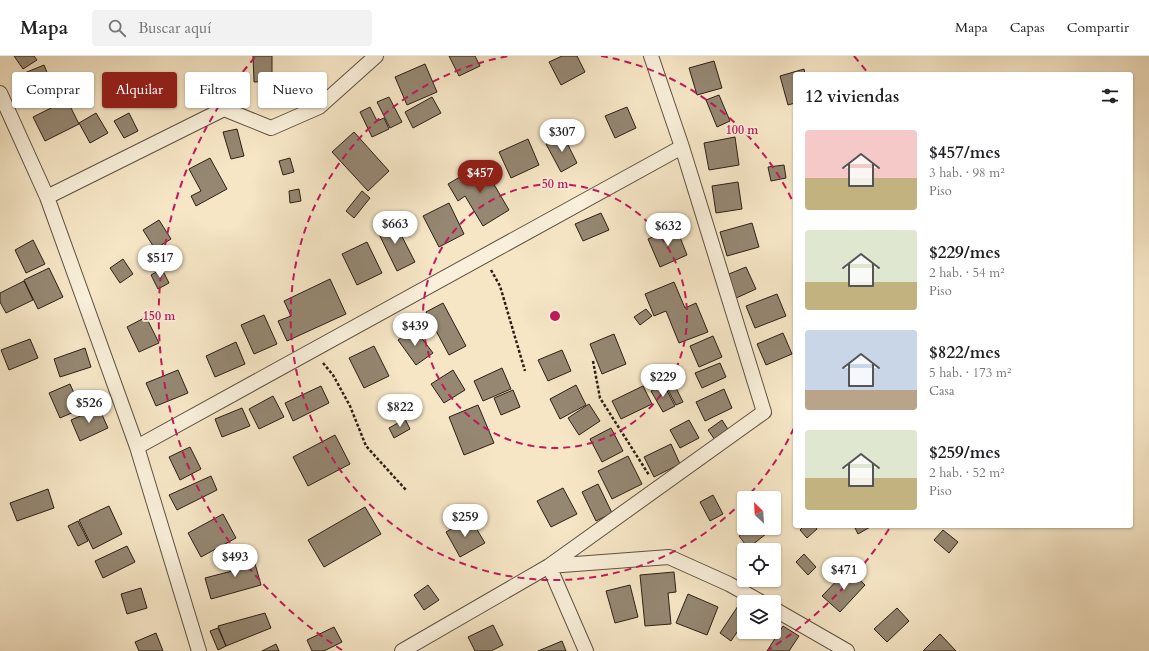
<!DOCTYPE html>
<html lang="es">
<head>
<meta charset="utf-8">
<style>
  body { margin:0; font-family:Cardo,serif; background:#f2f2f2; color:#202124; height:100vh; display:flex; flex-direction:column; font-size:15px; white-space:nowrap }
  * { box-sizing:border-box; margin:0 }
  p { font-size:13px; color:#757577 }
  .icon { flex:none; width:22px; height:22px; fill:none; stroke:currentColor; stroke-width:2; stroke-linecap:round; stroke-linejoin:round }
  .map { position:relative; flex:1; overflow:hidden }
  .sheet { position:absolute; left:793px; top:16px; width:340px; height:456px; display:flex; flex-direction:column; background:#fff; border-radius:4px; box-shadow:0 1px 3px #0004 }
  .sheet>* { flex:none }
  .top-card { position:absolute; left:12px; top:16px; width:380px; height:36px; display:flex; gap:8px }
  .needle { width:26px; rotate:335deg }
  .controls { position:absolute; left:737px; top:435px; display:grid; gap:8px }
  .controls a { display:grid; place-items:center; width:44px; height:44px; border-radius:4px; background:#fff; box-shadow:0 1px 3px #0004; font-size:20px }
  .price { position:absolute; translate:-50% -34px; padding:0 9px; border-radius:14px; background:#fff; color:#222; font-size:13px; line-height:26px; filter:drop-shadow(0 1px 2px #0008) }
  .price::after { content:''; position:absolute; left:50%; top:24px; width:12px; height:9px; margin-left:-6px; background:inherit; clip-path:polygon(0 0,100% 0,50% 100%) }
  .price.current { background:#8f2418; color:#fff }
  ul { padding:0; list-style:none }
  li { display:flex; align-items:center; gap:12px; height:100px; padding:0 12px }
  li span { display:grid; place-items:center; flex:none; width:112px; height:80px; border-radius:4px; color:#555 }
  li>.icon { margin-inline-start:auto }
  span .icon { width:48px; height:48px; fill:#fffc; stroke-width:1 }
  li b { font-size:17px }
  h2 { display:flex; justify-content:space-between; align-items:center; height:48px; padding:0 12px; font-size:17px }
  .tag { padding:0 14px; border-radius:4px; background:#fff; box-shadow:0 1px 3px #0004; font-size:14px; line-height:36px }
  .tag.current { background:#8f2418; color:#fff }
  header { display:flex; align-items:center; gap:24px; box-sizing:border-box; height:56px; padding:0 20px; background:#fff; border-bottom:1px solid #e0e0e0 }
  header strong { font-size:19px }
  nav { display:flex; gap:22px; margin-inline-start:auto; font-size:14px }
  .search { width:280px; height:36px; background:#f2f2f2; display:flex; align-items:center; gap:10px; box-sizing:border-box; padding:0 14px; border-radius:4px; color:#757577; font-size:15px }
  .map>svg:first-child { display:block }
  .building { fill:#958772; stroke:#2c2016 }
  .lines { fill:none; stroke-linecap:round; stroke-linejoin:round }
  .minor-casing { stroke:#5e5242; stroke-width:16 }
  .path { stroke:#2c2016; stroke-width:2.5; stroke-dasharray:3 2; stroke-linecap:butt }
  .minor { stroke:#f9efda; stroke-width:14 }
  .ring { fill:none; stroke:#c2185b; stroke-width:2; stroke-dasharray:7 5 }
  .centre { fill:#c2185b; stroke:#f9efda; stroke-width:2 }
  .ring-label { font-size:12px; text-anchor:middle; font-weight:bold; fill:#c2185b; stroke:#f9efda; stroke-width:3.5; stroke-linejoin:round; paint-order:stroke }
</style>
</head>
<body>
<header>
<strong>Mapa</strong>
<div class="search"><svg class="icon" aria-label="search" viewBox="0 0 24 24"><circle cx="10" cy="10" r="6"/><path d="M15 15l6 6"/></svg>Buscar aquí</div>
<nav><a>Mapa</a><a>Capas</a><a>Compartir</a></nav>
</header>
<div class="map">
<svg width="1149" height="595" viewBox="0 0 1149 595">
  <rect width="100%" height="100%" fill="#f6e6c6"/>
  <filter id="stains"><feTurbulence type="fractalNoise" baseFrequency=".005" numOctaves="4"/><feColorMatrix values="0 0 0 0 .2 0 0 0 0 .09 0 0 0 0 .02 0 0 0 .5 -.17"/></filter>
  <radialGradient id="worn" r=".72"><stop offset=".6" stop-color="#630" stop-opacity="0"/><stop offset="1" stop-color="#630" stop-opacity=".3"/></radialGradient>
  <path class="building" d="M14,0H34L37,4L23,13Z
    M253,0H272V25L254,26Z
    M449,0H475L480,10L459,20Z
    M562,0H577L585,16L561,29L549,6Z
    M714,5L722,32L697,39L689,12Z
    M425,8L437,36L407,49L395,21Z
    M44,9L53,31L31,41L22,18Z
    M804,13L805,18H795V47L788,49L780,20Z
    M719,39L730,65L717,71L706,44Z
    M389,41L402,66L390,72L377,46Z
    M432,41L441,57L413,72L405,56Z
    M67,44L79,68L45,85L33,61Z
    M370,51L377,65L384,62L389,73L372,81L360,56Z
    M627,51L636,72L615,82L605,60Z
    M96,57L108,77L90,87L79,67Z
    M129,57L138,75L124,82L114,65Z
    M237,73L244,100L231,103L223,76Z
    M354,76L389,115L368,135L332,96Z
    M563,79L577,107L561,116L546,88Z
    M735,81L739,109L709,114L704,87Z
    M528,83L539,109L511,122L499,96Z
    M210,102L227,133L196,150L191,140L201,135L189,113Z
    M290,102L294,116L283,119L279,105Z
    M482,108L509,154L483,170L465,140L458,145L448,128Z
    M784,109L786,122L771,125L768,111Z
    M738,126L742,153L716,157L712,130Z
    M299,133L301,145L290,147L289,135Z
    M362,135L370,142L354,162L346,155Z
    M449,147L464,178L439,191L423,160Z
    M601,157L609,174L583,185L575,168Z
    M393,163L415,206L397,215L376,172Z
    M159,164L171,183L155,193L143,174Z
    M752,167L759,191L727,200L720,176Z
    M676,171L687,199L660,211L648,183Z
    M33,184L45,208L26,217L15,194Z
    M367,186L382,217L357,229L342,198Z
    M123,203L133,218L120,227L110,212Z
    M746,211L756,233L734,243L724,220Z
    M49,212L63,241L38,253L24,224Z
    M162,213L169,227L158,233L151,219Z
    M330,223L346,258L287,285L278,265L291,260L284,245Z
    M24,225L33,244L6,257L0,246V237Z
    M674,226L685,252L696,247L708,276L679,287L666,255L654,260L645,238Z
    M777,238L786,260L755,272L746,250Z
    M443,247L466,290L449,299L426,256Z
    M646,253L652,260L640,269L634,261Z
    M264,259L277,288L254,298L241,269Z
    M146,261L159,287L139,296L127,271Z
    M414,272L433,297L416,309L398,284Z
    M783,277L792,298L766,309L757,288Z
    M614,278L626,308L602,318L590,288Z
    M713,280L722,301L699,311L690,290Z
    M30,283L38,302L9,314L1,294Z
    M236,286L245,308L215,321L206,300Z
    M374,290L389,320L364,332L349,302Z
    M85,292L91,311L60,321L54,303Z
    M562,294L571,315L548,325L538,304Z
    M720,307L726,321L702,332L695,317Z
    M502,312L511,333L483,345L474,325Z
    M178,314L188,337L156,350L146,327Z
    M453,314L465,334L444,347L431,328Z
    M70,328L81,353L60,362L49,337Z
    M674,328L683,346L676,349L667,332Z
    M576,329L586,349L560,363L550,343Z
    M664,329L675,350L663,356L651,335Z
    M321,330L329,347L293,365L285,347Z
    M643,330L652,348L621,363L612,345Z
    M724,333L732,352L705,365L696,346Z
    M513,334L520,351L501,359L494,342Z
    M273,340L284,361L259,373L249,353Z
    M589,348L600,365L579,379L568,362Z
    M478,349L494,387L464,399L449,361Z
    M99,352L108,372L80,385L71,364Z
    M242,352L250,370L222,381L215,363Z
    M405,363L410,373L394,382L389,372Z
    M689,364L699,382L680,392L670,374Z
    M722,364L729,375L715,384L708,374Z
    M611,372L623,395L602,406L590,383Z
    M335,379L350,408L308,430L293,401Z
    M671,388L680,408L654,421L644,401Z
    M190,391L201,413L180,424L169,401Z
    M628,400L642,428L612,443L598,415Z
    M211,420L217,434L177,454L169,439Z
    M598,428L612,457L596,465L582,436Z
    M563,432L577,458L551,471L537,445Z
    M48,433L54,452L17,465L10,447Z
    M713,439L723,458L710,465L700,446Z
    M109,450L122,478L93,493L79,464Z
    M365,451L381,478L324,511L308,484Z
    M223,458L236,482L201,501L188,477Z
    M470,462L485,487L460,501L446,476Z
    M774,462L779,468L748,492L739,480L751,472H774Z
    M78,465L88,485L78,490L68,470Z
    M804,470H815L817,473L807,482L800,474Z
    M854,470H872L858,478Z
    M943,474L958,486L949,497L934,484Z
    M127,490L135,506L103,522L95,505Z
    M252,497L261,529L211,543L205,522L232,515L229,504Z
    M804,498L816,511L808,519L796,506Z
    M848,513L865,529L840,556L822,540Z
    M674,516L676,536L668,537L671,568L645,570L640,519Z
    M428,529L439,544L424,554L414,539Z
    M630,529L638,561L615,567L606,535Z
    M141,532L147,552L127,558L121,538Z
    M688,538L718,551L707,579L676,567Z
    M738,550L744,554V566L731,585L720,577Z
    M897,552L909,565L887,586L874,573Z
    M265,557L271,572L226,590L218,570Z
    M493,569L503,589L491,595H475L468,581Z
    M783,570L799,580L789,595H767Z
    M334,571L342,586L324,595H312L307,584Z
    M218,572L226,590L218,594L210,575Z
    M156,577L163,595H139L135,586Z
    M940,578L956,595H923Z
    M562,585L566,595H538Z
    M276,588L279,595H262Z"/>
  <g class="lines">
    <defs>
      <path id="minor" d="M651,0L682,91
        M0,37L47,141L137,391L199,595
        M47,141L224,53L271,72L319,51L376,0
        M137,391L682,91L764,356L549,510L402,595
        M774,553L847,595
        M586,595L549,510L669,501L729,528L761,546"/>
    </defs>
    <use href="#minor" class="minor-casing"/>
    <path class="path" d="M491,214L500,230L525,315
      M593,305L600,342L649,419
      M323,307L333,319L350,350L366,390L406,434"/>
    <use href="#minor" class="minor"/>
  </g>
  <g class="ring">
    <circle cx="555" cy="260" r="132"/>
    <path d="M794 372A264 264 0 0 1 746 442M743 445A264 264 0 1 1 509 0M601 0A264 264 0 0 1 794 148"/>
    <path d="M889 473A396 396 0 0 1 768 594M342 594A396 396 0 0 1 256 0M854 0A396 396 0 0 1 867 16"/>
  </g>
  <circle cx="555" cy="260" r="6" class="centre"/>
  <g class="ring-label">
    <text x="742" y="78">100 m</text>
    <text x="555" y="132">50 m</text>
    <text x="159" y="264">150 m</text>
  </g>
  <rect width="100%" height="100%" filter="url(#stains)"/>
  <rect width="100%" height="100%" fill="url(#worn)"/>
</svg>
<div class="controls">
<a><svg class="needle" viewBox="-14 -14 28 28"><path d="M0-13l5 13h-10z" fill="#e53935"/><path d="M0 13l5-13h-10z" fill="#757577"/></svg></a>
<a><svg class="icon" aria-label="locate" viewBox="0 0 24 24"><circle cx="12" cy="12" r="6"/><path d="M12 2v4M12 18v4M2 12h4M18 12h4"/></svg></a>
<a><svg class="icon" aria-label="layers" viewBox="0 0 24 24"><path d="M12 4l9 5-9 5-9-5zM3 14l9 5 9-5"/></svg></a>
</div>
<b class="price" style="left:562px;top:97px">$307</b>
<b class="price current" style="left:480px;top:138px">$457</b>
<b class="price" style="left:395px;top:189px">$663</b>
<b class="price" style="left:668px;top:191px">$632</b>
<b class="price" style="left:160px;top:223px">$517</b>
<b class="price" style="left:415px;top:291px">$439</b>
<b class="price" style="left:663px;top:342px">$229</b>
<b class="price" style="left:89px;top:368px">$526</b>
<b class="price" style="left:400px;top:372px">$822</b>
<b class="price" style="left:465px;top:482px">$259</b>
<b class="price" style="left:235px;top:522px">$493</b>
<b class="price" style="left:844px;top:535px">$471</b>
<div class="top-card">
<a class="tag">Comprar</a>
<a class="tag current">Alquilar</a>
<a class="tag">Filtros</a>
<a class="tag">Nuevo</a>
</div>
<section class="sheet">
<h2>12 viviendas<svg class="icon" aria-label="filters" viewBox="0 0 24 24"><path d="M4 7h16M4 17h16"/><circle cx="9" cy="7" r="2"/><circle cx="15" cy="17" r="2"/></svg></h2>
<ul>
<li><span style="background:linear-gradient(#f6c9c9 60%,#c2b280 0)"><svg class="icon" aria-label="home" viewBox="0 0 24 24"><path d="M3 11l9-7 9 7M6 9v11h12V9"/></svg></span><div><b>$457/mes</b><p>3 hab. · 98 m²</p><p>Piso</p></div></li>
<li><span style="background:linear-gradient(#dfe7d0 65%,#c2b280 0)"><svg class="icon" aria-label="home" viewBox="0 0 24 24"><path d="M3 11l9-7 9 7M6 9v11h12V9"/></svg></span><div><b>$229/mes</b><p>2 hab. · 54 m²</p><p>Piso</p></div></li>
<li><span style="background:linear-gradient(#c9d6e8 75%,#b9a48a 0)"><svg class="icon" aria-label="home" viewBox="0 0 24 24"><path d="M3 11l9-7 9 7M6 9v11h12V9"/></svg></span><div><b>$822/mes</b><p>5 hab. · 173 m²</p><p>Casa</p></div></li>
<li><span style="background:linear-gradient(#dfe7d0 60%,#c2b280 0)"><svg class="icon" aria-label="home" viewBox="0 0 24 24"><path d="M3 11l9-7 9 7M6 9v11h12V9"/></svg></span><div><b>$259/mes</b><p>2 hab. · 52 m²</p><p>Piso</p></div></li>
</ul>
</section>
</div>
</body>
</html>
